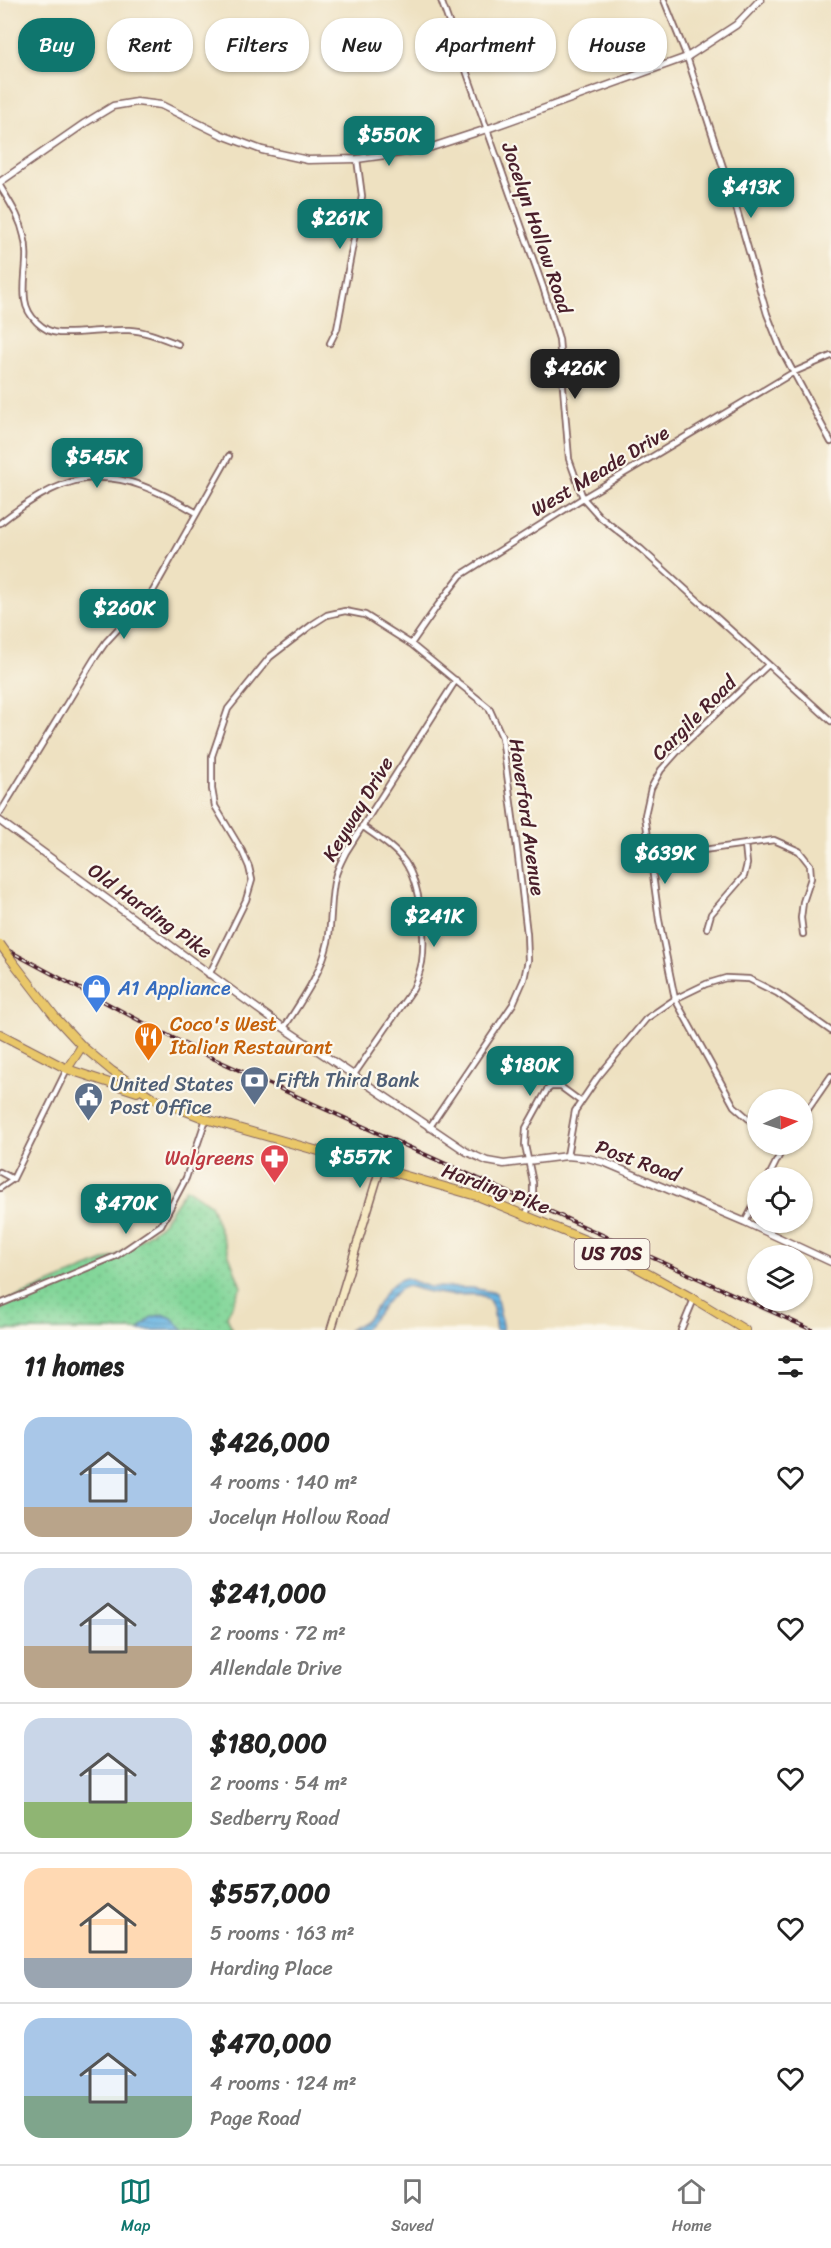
<!DOCTYPE html>
<html lang="en">
<head>
<meta charset="utf-8">
<style>
  body { margin:0; font-family:Sriracha,sans-serif; background:#f6f6f6; color:#222; height:100vh; display:flex; flex-direction:column; font-size:22px; white-space:nowrap }
  * { box-sizing:border-box; margin:0 }
  p { font-size:20px; color:#767676 }
  .icon { flex:none; width:33px; height:33px; fill:none; stroke:currentColor; stroke-width:2; stroke-linecap:round; stroke-linejoin:round }
  .map { position:relative; height:1330px; overflow:hidden }
  .side { display:flex; flex-direction:column; background:#fff; flex:1 }
  .side>* { flex:none }
  .banner { position:absolute; left:18px; top:18px; width:795px; height:54px; display:flex; gap:12px }
  .needle { width:39px; rotate:86deg }
  .tools { position:absolute; left:747px; top:1089px; display:grid; gap:12px }
  .tools a { display:grid; place-items:center; width:66px; height:66px; border-radius:50%; background:#fff; box-shadow:0 2px 4px #0004; font-size:30px }
  .price { position:absolute; translate:-50% -51px; padding:0 14px; border-radius:12px; background:#0f766e; color:#fff; font-size:20px; line-height:39px; filter:drop-shadow(0 2px 3px #0008) }
  .price::after { content:''; position:absolute; left:50%; top:36px; width:18px; height:14px; margin-left:-9px; background:inherit; clip-path:polygon(0 0,100% 0,50% 100%) }
  .price.on { background:#222; color:#fff }
  ul { padding:0; list-style:none }
  li { display:flex; align-items:center; gap:18px; height:150px; padding:0 24px }
  li+li { border-top:2px solid #e0e0e0 }
  li span { display:grid; place-items:center; flex:none; width:168px; height:120px; border-radius:18px; color:#555 }
  li>.icon { margin-inline-start:auto }
  span .icon { width:72px; height:72px; fill:#fffc; stroke-width:1 }
  li b { font-size:26px }
  h2 { display:flex; justify-content:space-between; align-items:center; height:72px; padding:0 24px; font-size:26px }
  .tag { padding:0 21px; border-radius:24px; background:#fff; box-shadow:0 2px 4px #0004; font-size:21px; line-height:54px }
  .tag.on { background:#0f766e; color:#fff }
  .tab-bar { display:flex; justify-content:space-around; align-items:center; height:84px; border-top:2px solid #e0e0e0; background:#fff; font-size:16px; color:#767676 }
  .tab-bar a { display:grid; justify-items:center; gap:3px }
  .tab-bar .on { color:#0f766e }
  .map>svg:first-child { display:block }
  .grass { fill:url(#grass-dots); stroke:#667a62; stroke-width:1.5 }
  .water { fill:url(#water-rules); stroke:#5a6a87; stroke-width:1.5 }
  .lines { fill:none; stroke-linecap:round; stroke-linejoin:round }
  .minor-casing { stroke:#836360; stroke-width:8 }
  .tertiary-casing { stroke:#836360; stroke-width:9 }
  .secondary-casing { stroke:#836360; stroke-width:10 }
  .primary-casing { stroke:#836360; stroke-width:10 }
  .minor { stroke:#fff; stroke-width:4.5 }
  .tertiary { stroke:#fff; stroke-width:6 }
  .secondary { stroke:#f6e9c3; stroke-width:7 }
  .primary { stroke:#e9c769; stroke-width:8 }
  .rail-casing { stroke:#4a1f2b; stroke-width:4 }
  .rail { stroke:#fbf7ec; stroke-width:1.5; stroke-dasharray:4.5; stroke-linecap:butt }
  .primary-bridge-casing { stroke:#836360; stroke-width:10; stroke-linecap:butt }
  .primary-bridge { stroke:#e9c769; stroke-width:8 }
  .labels { text-anchor:middle; dominant-baseline:central; stroke-width:4.5; stroke-linejoin:round; paint-order:stroke }
  .shield { fill:#fbf7ec; stroke:#7f6065; stroke-width:1.5 }
  .shield-label { font-size:18px; font-weight:bold; fill:#4a1f2b }
  .street-label { font-size:20px; fill:#4a1f2b; stroke:#fbf7ec }
  .shop-label { font-size:20px; fill:#366cbe; stroke:#fbf7ec; text-anchor:start }
  .food-label { font-size:20px; fill:#c56008; stroke:#fbf7ec; text-anchor:start }
  .service-label { font-size:20px; fill:#4e5e75; stroke:#fbf7ec; text-anchor:start }
  .health-label { font-size:20px; fill:#be3a42; stroke:#fbf7ec; text-anchor:end }
</style>
</head>
<body>
<div class="map">
<svg width="831" height="1330" viewBox="0 0 831 1330">
  <defs>
    <pattern id="grass-dots" width="8" height="8" patternUnits="userSpaceOnUse" patternTransform="scale(1.5)"><rect width="8" height="8" fill="#82d699"/><path d="M2 2h.1M6 6h.1" fill="none" stroke="#72b784" stroke-width="1.8" stroke-linecap="round"/></pattern>
    <pattern id="water-rules" width="6" height="5" patternUnits="userSpaceOnUse" patternTransform="scale(1.5)"><rect width="6" height="5" fill="#69b6e3"/><path d="M0 2.5h6" fill="none" stroke="#5893b8"/></pattern>
  </defs>
  <rect width="100%" height="100%" fill="#fbf7ec"/>
  <filter id="ink" filterUnits="userSpaceOnUse"><feTurbulence type="fractalNoise" baseFrequency=".0167" numOctaves="2"/><feDisplacementMap in="SourceGraphic" scale="12" xChannelSelector="R" yChannelSelector="G"/><feConvolveMatrix kernelMatrix="1 2 1 2 8 2 1 2 1" color-interpolation-filters="sRGB"/></filter>
  <filter id="wash" filterUnits="userSpaceOnUse"><feTurbulence type="fractalNoise" baseFrequency=".008" numOctaves="4" result="noise"/><feDisplacementMap in="SourceGraphic" scale="24" xChannelSelector="R" yChannelSelector="G"/><feGaussianBlur stdDeviation="1.35" result="paint"/><feColorMatrix in="noise" values="0 0 0 0 0 0 0 0 0 0 0 0 0 0 0 0 0 1.4 0 .05"/><feComposite in="paint" operator="in"/></filter>
  <g filter="url(#wash)">
    <rect width="100%" height="100%" fill="#eee1c1"/>
    <path class="grass" d="M186,1188L210,1204L241,1287L227,1316L232,1330H0V1304L116,1256L161,1225Z"/>
    <path class="water" d="M406,1278L429,1287L473,1288L496,1293L503,1330H496C494,1322 495,1308 490,1302C480,1289 462,1297 450,1295C435,1293 421,1291 408,1286C390,1290 379,1317 363,1330H348C356,1326 364,1323 369,1317C381,1303 386,1282 406,1278Z
      M163,1314L172,1318L184,1330H139L150,1318Z"/>
  </g>
  <g filter="url(#ink)">
    <g class="lines">
      <defs>
        <path id="minor" d="M441,0L543,287L559,339L569,459L583,498L600,517L641,549L831,721
          M664,0L687,57L736,207L767,314L781,349L831,442
          M0,186C10,203 20,217 24,236C30,258 22,279 25,300C27,316 43,332 59,333C82,334 106,329 129,330C146,331 162,338 178,344
          M330,343L337,329L362,196L357,159
          M0,523C75,464 116,465 197,513
          M411,644L438,605L461,575L583,498L794,372L831,356
          M0,813L94,659L106,642L153,591L229,456
          M656,858L659,854L679,851L682,853L774,840L799,851L810,865L811,878L803,902L801,918L803,934
          M653,859L679,856L682,853
          M707,928L711,914L744,876L747,864L745,844
          M209,975L246,900L252,880L249,867L242,851L215,806L212,789V756L228,709L270,657L313,624L327,615L345,611L365,615L411,644L489,708L502,737L517,848L527,934L528,960L524,979L513,1004L429,1128
          M284,1028C301,1001 321,974 328,942C332,921 330,898 335,878C337,869 342,860 346,852L456,680
          M353,1076L413,989C417,980 420,972 422,962C426,936 420,884 405,862C394,847 377,837 362,826
          M802,1118L831,1076
          M758,1127L734,1106L675,999L659,920L645,815L651,788L661,770L686,742L768,665
          M567,1156L575,1111L598,1077L646,1019L675,999L706,984L726,978L749,979L777,993L831,1031
          M0,1172L13,1179
          M768,1178L785,1144
          M0,1188L13,1179L67,1069
          M526,1215L533,1193V1183L525,1145L526,1128L547,1090L551,1087H561L580,1101
          M745,1222L758,1198
          M0,1304L116,1256L161,1225L186,1178L206,1119
          M681,1330L694,1299"/>
        <path id="tertiary" d="M0,182L85,123L113,106L137,102L161,105L222,135L262,150L308,160L357,159L407,152L432,147L487,129L687,57L736,25L760,0
          M0,821L284,1028L467,1152L487,1161L504,1164L567,1156L588,1158L606,1163L745,1222L831,1262"/>
        <path id="secondary" d="M331,1330L380,1169"/>
        <path id="primary" d="M10,958L56,1018L82,1046L112,1071L155,1099L206,1119L480,1197L590,1242L694,1299L745,1330
          M0,1034L67,1069L137,1092
          M67,1069L82,1046"/>
      </defs>
      <use href="#minor" class="minor-casing"/>
      <use href="#tertiary" class="tertiary-casing"/>
      <use href="#secondary" class="secondary-casing"/>
      <use href="#primary" class="primary-casing"/>
      <use href="#minor" class="minor"/>
      <use href="#tertiary" class="tertiary"/>
      <use href="#secondary" class="secondary"/>
      <use href="#primary" class="primary"/>
      <defs>
        <path id="rail" d="M0,946L142,1022L210,1057L812,1330"/>
      </defs>
      <use href="#rail" class="rail-casing"/>
      <use href="#rail" class="rail"/>
      <defs>
        <path id="primary-bridge" d="M0,944L10,958"/>
      </defs>
      <use href="#primary-bridge" class="primary-bridge-casing"/>
      <use href="#primary-bridge" class="primary-bridge"/>
    </g>
  </g>
  <defs>
    <symbol id="shop-pin" viewBox="-11 -11 22 30"><path d="M0 17L-7.5 6A9.5 9.5 0 1 1 7.5 6Z" fill="#3f7fe0" stroke="#fbf7ec"/><path d="M-5-2.5h2.3a2.7 3.5 0 0 1 5.4 0H5L5.5 6h-11ZM-1.5-2.5h3a1.5 2.3 0 0 0-3 0Z" fill="#fff"/></symbol>
    <symbol id="restaurant-pin" viewBox="-11 -11 22 30"><path d="M0 17L-7.5 6A9.5 9.5 0 1 1 7.5 6Z" fill="#e8710a" stroke="#fbf7ec"/><path d="M-5-6h1v4h1v-4h1v4h1v-4h1v5L-1.5 .5V6h-2V.5L-5-1ZM5-6V6H3V1.5H1.5Q1.5-4 5-6Z" fill="#fff"/></symbol>
    <symbol id="bank-pin" viewBox="-11 -11 22 30"><path d="M0 17L-7.5 6A9.5 9.5 0 1 1 7.5 6Z" fill="#5c6f8a" stroke="#fbf7ec"/><path d="M-6-4H6V4H-6ZM0-2.3a2.3 2.3 0 1 0 0 4.6a2.3 2.3 0 1 0 0-4.6Z" fill="#fff"/></symbol>
    <symbol id="civic-pin" viewBox="-11 -11 22 30"><path d="M0 17L-7.5 6A9.5 9.5 0 1 1 7.5 6Z" fill="#5c6f8a" stroke="#fbf7ec"/><path d="M-.6-6.5H3V-4.5H.6V-3L4-1V1h2V6H-6V1h2V-1L-.6-3ZM-1.2 2.5V6h2.4V2.5Z" fill="#fff"/></symbol>
    <symbol id="pharmacy-pin" viewBox="-11 -11 22 30"><path d="M0 17L-7.5 6A9.5 9.5 0 1 1 7.5 6Z" fill="#e0444e" stroke="#fbf7ec"/><path d="M-2-6h4v4h4v4h-4v4h-4v-4h-4v-4h4Z" fill="#fff"/></symbol>
  </defs>
  <g fill-rule="evenodd">
    <use href="#shop-pin" x="80" y="972" width="33" height="45"/>
    <use href="#restaurant-pin" x="132" y="1020" width="33" height="45"/>
    <use href="#bank-pin" x="238" y="1064" width="33" height="45"/>
    <use href="#civic-pin" x="72" y="1080" width="33" height="45"/>
    <use href="#pharmacy-pin" x="258" y="1142" width="33" height="45"/>
  </g>
  <g class="labels">
    <rect class="shield" x="574.5" y="1239" width="75" height="30" rx="4.5"/>
    <g class="shield-label">
      <text x="612" y="1254">US 70S</text>
    </g>
    <g class="street-label">
      <text transform="translate(537 228) rotate(71)">Jocelyn Hollow Road</text>
      <text transform="translate(600 471) rotate(-31)">West Meade Drive</text>
      <text transform="translate(694 718) rotate(-45)">Cargile Road</text>
      <text transform="translate(358 809) rotate(-59)">Keyway Drive</text>
      <text transform="translate(527 817) rotate(82)">Haverford Avenue</text>
      <text transform="translate(150 911) rotate(36)">Old Harding Pike</text>
      <text transform="translate(638 1161) rotate(20)">Post Road</text>
      <text transform="translate(496 1189) rotate(20)">Harding Pike</text>
    </g>
    <g class="shop-label">
      <text x="118" y="988">A1 Appliance</text>
    </g>
    <g class="food-label">
      <text x="170" y="1024">Coco's West<tspan x="170" dy="23">Italian Restaurant</tspan></text>
    </g>
    <g class="service-label">
      <text x="276" y="1080">Fifth Third Bank</text>
      <text x="110" y="1084">United States<tspan x="110" dy="23">Post Office</tspan></text>
    </g>
    <g class="health-label">
      <text x="254" y="1158">Walgreens</text>
    </g>
  </g>
</svg>
<div class="tools">
<a><svg class="needle" viewBox="-14 -14 28 28"><path d="M0-13l5 13h-10z" fill="#e53935"/><path d="M0 13l5-13h-10z" fill="#767676"/></svg></a>
<a><svg class="icon" aria-label="locate" viewBox="0 0 24 24"><circle cx="12" cy="12" r="6"/><path d="M12 2v4M12 18v4M2 12h4M18 12h4"/></svg></a>
<a><svg class="icon" aria-label="layers" viewBox="0 0 24 24"><path d="M12 4l9 5-9 5-9-5zM3 14l9 5 9-5"/></svg></a>
</div>
<b class="price" style="left:389px;top:167px">$550K</b>
<b class="price" style="left:751px;top:219px">$413K</b>
<b class="price" style="left:340px;top:250px">$261K</b>
<b class="price on" style="left:575px;top:400px">$426K</b>
<b class="price" style="left:97px;top:489px">$545K</b>
<b class="price" style="left:124px;top:640px">$260K</b>
<b class="price" style="left:665px;top:885px">$639K</b>
<b class="price" style="left:434px;top:948px">$241K</b>
<b class="price" style="left:530px;top:1097px">$180K</b>
<b class="price" style="left:360px;top:1189px">$557K</b>
<b class="price" style="left:126px;top:1235px">$470K</b>
<div class="banner">
<a class="tag on">Buy</a>
<a class="tag">Rent</a>
<a class="tag">Filters</a>
<a class="tag">New</a>
<a class="tag">Apartment</a>
<a class="tag">House</a>
</div>
</div>
<section class="side">
<h2>11 homes<svg class="icon" aria-label="filters" viewBox="0 0 24 24"><path d="M4 7h16M4 17h16"/><circle cx="9" cy="7" r="2"/><circle cx="15" cy="17" r="2"/></svg></h2>
<ul>
<li><span style="background:linear-gradient(#a9c7e8 75%,#b9a48a 0)"><svg class="icon" aria-label="home" viewBox="0 0 24 24"><path d="M3 11l9-7 9 7M6 9v11h12V9"/></svg></span><div><b>$426,000</b><p>4 rooms · 140 m²</p><p>Jocelyn Hollow Road</p></div><svg class="icon" aria-label="heart" viewBox="0 0 24 24"><path d="M12 20l-8-8c-3-5 5-10 8-4 3-6 11-1 8 4z"/></svg></li>
<li><span style="background:linear-gradient(#c9d6e8 65%,#b9a48a 0)"><svg class="icon" aria-label="home" viewBox="0 0 24 24"><path d="M3 11l9-7 9 7M6 9v11h12V9"/></svg></span><div><b>$241,000</b><p>2 rooms · 72 m²</p><p>Allendale Drive</p></div><svg class="icon" aria-label="heart" viewBox="0 0 24 24"><path d="M12 20l-8-8c-3-5 5-10 8-4 3-6 11-1 8 4z"/></svg></li>
<li><span style="background:linear-gradient(#c9d6e8 70%,#8fb573 0)"><svg class="icon" aria-label="home" viewBox="0 0 24 24"><path d="M3 11l9-7 9 7M6 9v11h12V9"/></svg></span><div><b>$180,000</b><p>2 rooms · 54 m²</p><p>Sedberry Road</p></div><svg class="icon" aria-label="heart" viewBox="0 0 24 24"><path d="M12 20l-8-8c-3-5 5-10 8-4 3-6 11-1 8 4z"/></svg></li>
<li><span style="background:linear-gradient(#ffd9b3 75%,#9aa5b1 0)"><svg class="icon" aria-label="home" viewBox="0 0 24 24"><path d="M3 11l9-7 9 7M6 9v11h12V9"/></svg></span><div><b>$557,000</b><p>5 rooms · 163 m²</p><p>Harding Place</p></div><svg class="icon" aria-label="heart" viewBox="0 0 24 24"><path d="M12 20l-8-8c-3-5 5-10 8-4 3-6 11-1 8 4z"/></svg></li>
<li><span style="background:linear-gradient(#a9c7e8 65%,#7fa58c 0)"><svg class="icon" aria-label="home" viewBox="0 0 24 24"><path d="M3 11l9-7 9 7M6 9v11h12V9"/></svg></span><div><b>$470,000</b><p>4 rooms · 124 m²</p><p>Page Road</p></div><svg class="icon" aria-label="heart" viewBox="0 0 24 24"><path d="M12 20l-8-8c-3-5 5-10 8-4 3-6 11-1 8 4z"/></svg></li>
</ul>
</section>
<nav class="tab-bar">
<a class="on"><svg class="icon" aria-label="map" viewBox="0 0 24 24"><path d="M3 6l6-2 6 2 6-2v14l-6 2-6-2-6 2zM9 4v14M15 6v14"/></svg>Map</a>
<a><svg class="icon" aria-label="saved" viewBox="0 0 24 24"><path d="M7 4h10v16l-5-4-5 4z"/></svg>Saved</a>
<a><svg class="icon" aria-label="home" viewBox="0 0 24 24"><path d="M3 11l9-7 9 7M6 9v11h12V9"/></svg>Home</a>
</nav>
</body>
</html>
